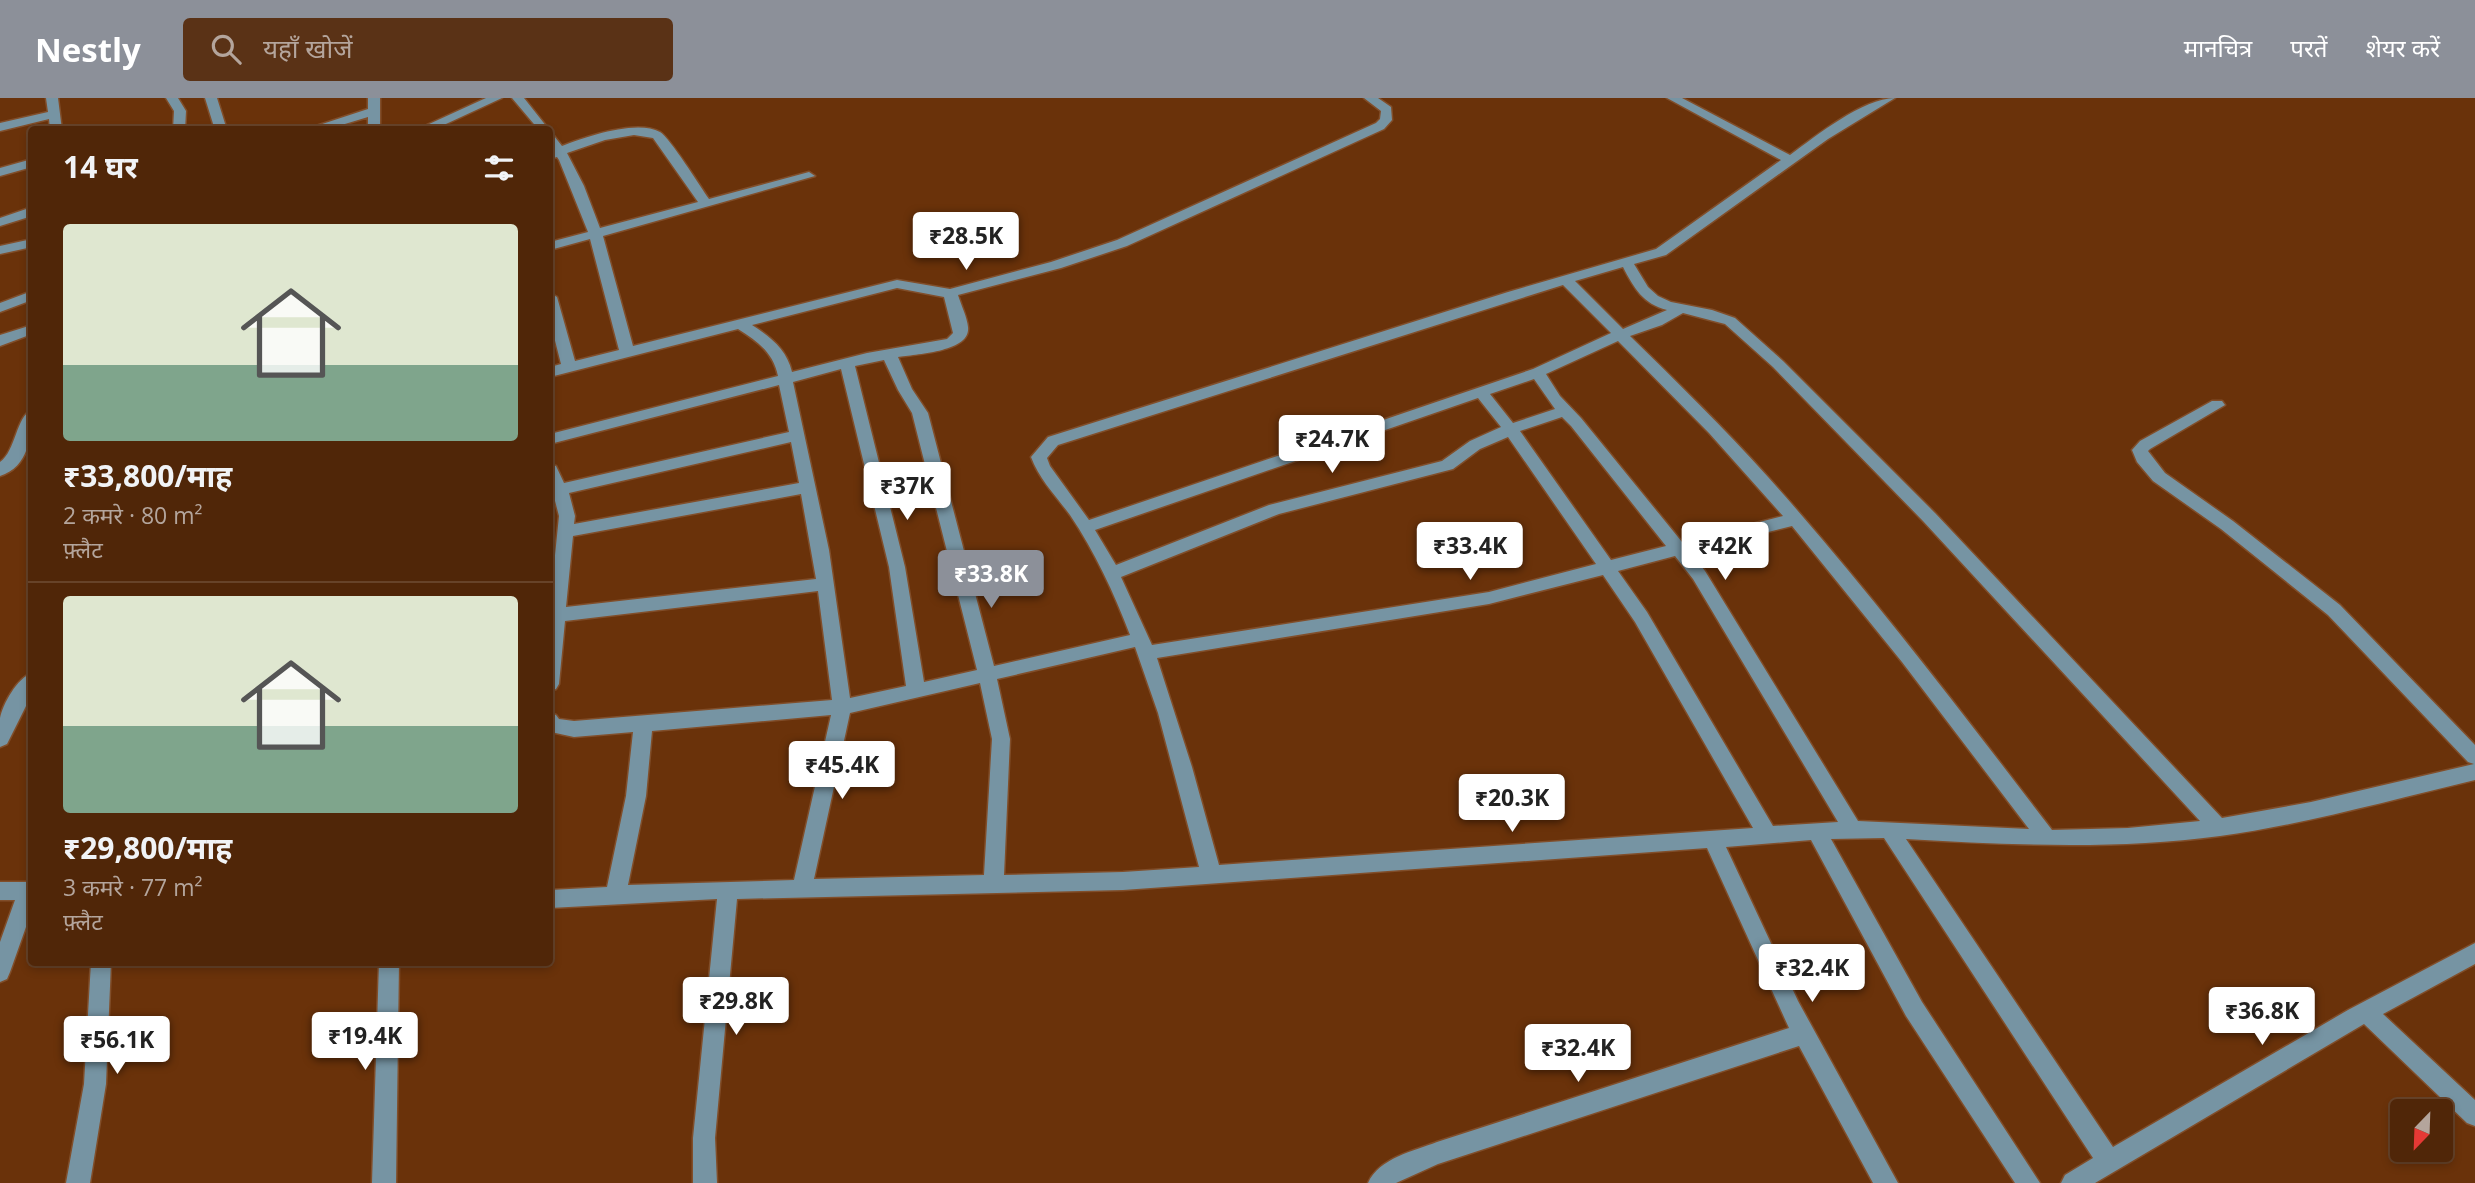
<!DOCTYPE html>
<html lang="hi">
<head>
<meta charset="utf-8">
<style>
  body { margin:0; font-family:"Open Sans","Noto Sans Devanagari",sans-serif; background:#5a3216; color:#f1f3f6; height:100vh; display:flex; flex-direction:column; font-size:26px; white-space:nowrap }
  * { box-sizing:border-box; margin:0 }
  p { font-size:23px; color:#b4a59c }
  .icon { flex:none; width:38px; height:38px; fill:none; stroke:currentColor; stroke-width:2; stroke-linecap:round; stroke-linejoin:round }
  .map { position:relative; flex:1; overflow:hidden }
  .panel { position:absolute; left:28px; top:28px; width:525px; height:840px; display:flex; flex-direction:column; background:#502608; border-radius:7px; box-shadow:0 4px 10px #0003,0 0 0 2px #674329 }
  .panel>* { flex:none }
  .needle { width:46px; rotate:203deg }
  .controls { position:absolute; left:2390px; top:1001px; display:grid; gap:14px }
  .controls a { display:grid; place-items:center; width:63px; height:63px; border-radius:7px; background:#502608; box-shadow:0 4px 10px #0003,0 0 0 2px #674329; font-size:35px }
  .price { position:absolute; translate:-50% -60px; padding:0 16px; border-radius:7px; background:#fff; color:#222; font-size:23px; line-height:46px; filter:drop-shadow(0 2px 4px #0008) }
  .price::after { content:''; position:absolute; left:50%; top:42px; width:21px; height:16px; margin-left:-10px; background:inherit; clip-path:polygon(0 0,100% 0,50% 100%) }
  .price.on { background:#8c9099; color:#fff }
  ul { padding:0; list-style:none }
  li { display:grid; align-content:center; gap:14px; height:371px; padding:0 35px }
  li+li { border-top:2px solid #674329 }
  li span { display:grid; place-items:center; height:217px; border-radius:7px; color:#555 }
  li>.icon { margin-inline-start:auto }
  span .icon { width:126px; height:126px; fill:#fffc; stroke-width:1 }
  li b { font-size:30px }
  h2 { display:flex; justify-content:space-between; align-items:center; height:84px; padding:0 35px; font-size:30px }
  header { display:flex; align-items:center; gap:42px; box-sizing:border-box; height:98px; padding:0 35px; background:#8c9099; color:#fff }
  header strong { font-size:33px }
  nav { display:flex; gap:38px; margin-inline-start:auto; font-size:24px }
  .search { width:490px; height:63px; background:#5a3216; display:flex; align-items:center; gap:18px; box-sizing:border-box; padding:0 24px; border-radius:7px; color:#b4a59c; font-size:26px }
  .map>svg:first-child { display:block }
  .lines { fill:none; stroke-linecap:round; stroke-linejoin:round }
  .minor-casing { stroke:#814e2a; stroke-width:3 }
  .minor { fill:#7694a3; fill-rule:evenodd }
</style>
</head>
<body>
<header>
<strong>Nestly</strong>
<div class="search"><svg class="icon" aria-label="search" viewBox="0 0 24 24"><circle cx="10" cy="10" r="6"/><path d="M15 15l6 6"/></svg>यहाँ खोजें</div>
<nav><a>मानचित्र</a><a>परतें</a><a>शेयर करें</a></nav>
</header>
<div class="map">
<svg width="2475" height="1085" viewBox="0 0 2475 1085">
  <rect width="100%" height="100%" fill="#6a320a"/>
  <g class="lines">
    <defs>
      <path id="minor" d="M46,0H58L62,32H50L49,21L0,33V25L48,14Z
        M166,0H178L186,13L185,32H173L174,13Z
        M205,0H217L227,32H215Z
        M368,0H380V32H368V19L325,32H304L368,11Z
        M486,0H502L433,32H416Z
        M512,0H524L562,48C585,39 637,21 660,34C670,40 700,88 709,101L809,74L815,78L603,138L633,248L897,182L950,191L1051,164L1117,142L1376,25L1380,21L1381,13L1364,0H1378L1391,9L1392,22L1384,31L1127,148L1061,170L958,197C961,207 967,219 968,229C971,254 915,256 898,259L912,291L928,315L994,568L1130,537C1114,495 1095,454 1070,417C1056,398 1039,381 1031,359L1048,339L1508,194L1656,151L1781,62L1667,0H1682L1790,57C1816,38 1863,0 1895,0L1828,41L1666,157L1634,166L1648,189L1658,198L1671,204L1712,212L1735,220L1783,263L1935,415L2222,720L2311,704L2474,666L2468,664L2328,517L2221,431L2153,383L2137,364L2132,352L2140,343L2212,303H2222L2225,307L2150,351L2148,353L2165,375L2233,423L2340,507L2475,647V682C2391,702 2306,726 2220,738C2115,752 2012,747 1906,741L2113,1049L2348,912L2475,845V866L2383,916L2475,1002V1028L2467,1025L2364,926L2095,1085H2061L2065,1077L2093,1060L1884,740L1831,741L1922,904L2040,1085H2015L1906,918L1811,742L1726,749L1798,903L1898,1085H1873L1799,948L1438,1066L1396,1085H1368C1379,1060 1414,1053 1437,1044L1789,930L1707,750L1123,792L737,801L715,1040L717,1085H693V1040L717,801L550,810V792L607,789L626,698L633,634L574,639L551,634L550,615L556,617L559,621L574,623L832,602L818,493L565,523L559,586L556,591L550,593V506L559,418L554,399L550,400V367L556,368L564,385L789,334L779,287L550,346V336L778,278C773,254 758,244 738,231L550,279V269L561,266L550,223V195L557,199L575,263L619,252L590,141L550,152V144L588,134L559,62L557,59L550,61V53L552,52L550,47V32H539ZM634,37L653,40L698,104L600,130L584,88L567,55L605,42ZM1623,169C1634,190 1643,206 1667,212L1623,231L1575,183ZM1563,187L1611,235L1533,271L1089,422L1050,368L1047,360L1058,347ZM897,190L944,199L953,235L947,241L867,255L792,274C787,252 771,239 752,227ZM1683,215L1725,226L1773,269L1923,423L2200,723L2128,730L2052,732C1960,612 1869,492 1768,379C1724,330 1677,284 1630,238L1662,227ZM1618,243L1709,335L1783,418L1682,444L1581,320L1560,298L1546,276ZM884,262L898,292L912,315L977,572L924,584L905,469L855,268ZM841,271L889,469L906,588L850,600L829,452L793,284ZM1534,281L1555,311L1513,325L1490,296ZM1478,300L1501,329L1470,343L1442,363L1269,407L1116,467L1095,432ZM1562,319L1571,328L1666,448L1611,462L1520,333ZM1508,339L1596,466L1489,494L1152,547L1121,479L1279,416L1453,371L1480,351ZM791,344L799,385L574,426L575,418L569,395ZM801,396L816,481L566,509L573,438ZM1792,428L1902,564L2029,731L1858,723L1705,473L1690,454ZM1675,458L1693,481L1838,724L1773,728L1647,514L1618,473ZM1603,477L1635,524L1753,730L1219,767L1192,669L1157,560L1489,506ZM1135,549L1158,615L1199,769L1123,774L1004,777L1010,641L997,581ZM980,585L992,641L984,777L814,781L850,615ZM831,617L794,782L628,787L646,698L652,633Z
        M32,61V69L0,78V70Z
        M32,109V118L0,128V120Z
        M32,141V149L0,156V148Z
        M32,193V202L0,214V205Z
        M32,227V236L0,248V237Z
        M32,312C32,337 29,369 0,378V364C16,353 16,318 32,312Z
        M32,575V596L7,646L0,649C0,640 0,629 0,620C3,606 17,580 32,575Z
        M0,784H32V812L10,874L7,881L0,884V844L15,802H0Z
        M91,864H111L106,986L90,1085H66L84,986Z
        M379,864H399L396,1085H372Z"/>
    </defs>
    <use href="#minor" class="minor-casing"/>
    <use href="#minor" class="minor"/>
  </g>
</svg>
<div class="controls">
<a><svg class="needle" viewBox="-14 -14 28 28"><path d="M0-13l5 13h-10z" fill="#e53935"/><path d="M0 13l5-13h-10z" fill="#b4a59c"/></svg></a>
</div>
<b class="price" style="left:966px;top:174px">₹28.5K</b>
<b class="price" style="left:1332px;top:377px">₹24.7K</b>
<b class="price" style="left:907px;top:424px">₹37K</b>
<b class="price" style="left:1470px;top:484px">₹33.4K</b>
<b class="price" style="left:1725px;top:484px">₹42K</b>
<b class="price on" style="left:991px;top:512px">₹33.8K</b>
<b class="price" style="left:842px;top:703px">₹45.4K</b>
<b class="price" style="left:1512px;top:736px">₹20.3K</b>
<b class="price" style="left:1812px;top:906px">₹32.4K</b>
<b class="price" style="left:736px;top:939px">₹29.8K</b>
<b class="price" style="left:2262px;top:949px">₹36.8K</b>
<b class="price" style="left:365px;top:974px">₹19.4K</b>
<b class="price" style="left:117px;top:978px">₹56.1K</b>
<b class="price" style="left:1578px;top:986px">₹32.4K</b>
<section class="panel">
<h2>14 घर<svg class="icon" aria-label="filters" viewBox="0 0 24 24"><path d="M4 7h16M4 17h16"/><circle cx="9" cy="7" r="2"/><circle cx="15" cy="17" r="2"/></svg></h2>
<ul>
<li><span style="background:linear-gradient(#dfe7d0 65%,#7fa58c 0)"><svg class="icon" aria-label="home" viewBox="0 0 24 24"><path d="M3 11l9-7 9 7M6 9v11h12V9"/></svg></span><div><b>₹33,800/माह</b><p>2 कमरे · 80 m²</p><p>फ़्लैट</p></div></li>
<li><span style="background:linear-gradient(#dfe7d0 60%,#7fa58c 0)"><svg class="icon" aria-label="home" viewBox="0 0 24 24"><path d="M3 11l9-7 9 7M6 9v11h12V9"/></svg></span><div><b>₹29,800/माह</b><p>3 कमरे · 77 m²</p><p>फ़्लैट</p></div></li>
</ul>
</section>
</div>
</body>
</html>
